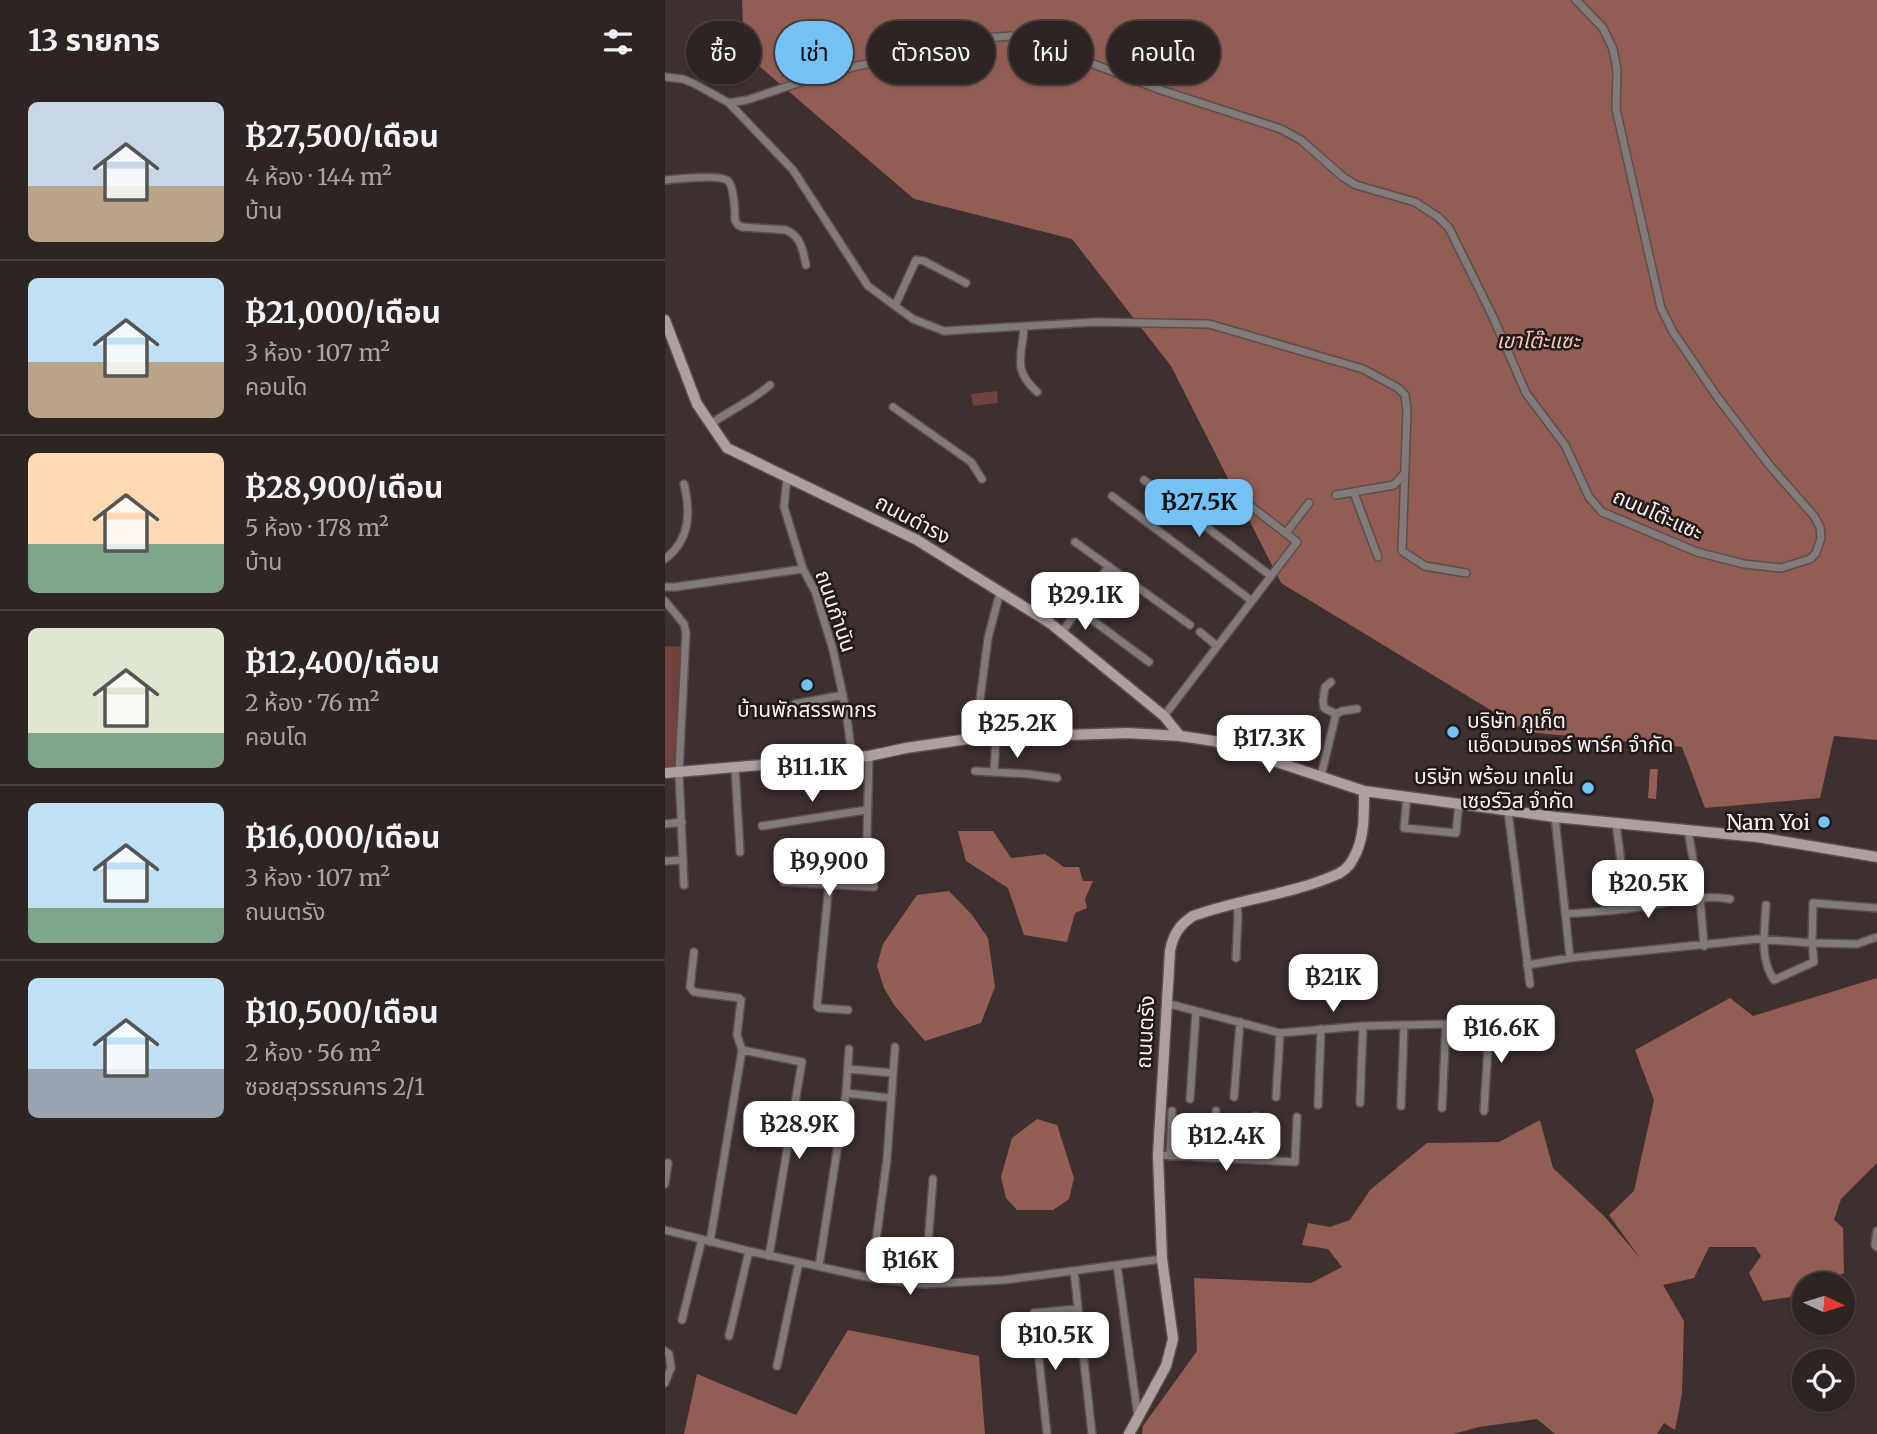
<!DOCTYPE html>
<html lang="th">
<head>
<meta charset="utf-8">
<style>
  body { margin:0; font-family:Merriweather,"Noto Sans Thai",serif; background:#3a302f; color:#f1f3f6; height:100vh; display:flex; flex-direction:column; font-size:26px; white-space:nowrap }
  * { box-sizing:border-box; margin:0 }
  p { font-size:23px; color:#a7a4a5 }
  .icon { flex:none; width:38px; height:38px; fill:none; stroke:currentColor; stroke-width:2; stroke-linecap:round; stroke-linejoin:round }
  .map { position:relative; flex:1; overflow:hidden }
  .panel { display:flex; flex-direction:column; background:#2e2422; width:665px }
  .panel>* { flex:none }
  .hud { position:absolute; left:21px; top:21px; width:665px; height:63px; display:flex; gap:14px }
  .needle { width:46px; rotate:94deg }
  .controls { position:absolute; left:1127px; top:1272px; display:grid; gap:14px }
  .controls a { display:grid; place-items:center; width:63px; height:63px; border-radius:50%; background:#2e2422; box-shadow:0 2px 5px #0004,0 0 0 2px #494140; font-size:35px }
  .price { position:absolute; translate:-50% -60px; padding:0 16px; border-radius:14px; background:#fff; color:#222; font-size:23px; line-height:46px; filter:drop-shadow(0 2px 4px #0008) }
  .price::after { content:''; position:absolute; left:50%; top:42px; width:21px; height:16px; margin-left:-10px; background:inherit; clip-path:polygon(0 0,100% 0,50% 100%) }
  .price.active { background:#73c1f5; color:#111 }
  ul { padding:0; list-style:none }
  li { display:flex; align-items:center; gap:21px; height:175px; padding:0 28px }
  li+li { border-top:2px solid #494140 }
  li span { display:grid; place-items:center; flex:none; width:196px; height:140px; border-radius:10px; color:#555 }
  li>.icon { margin-inline-start:auto }
  span .icon { width:84px; height:84px; fill:#fffc; stroke-width:1 }
  li b { font-size:30px }
  h2 { display:flex; justify-content:space-between; align-items:center; height:84px; padding:0 28px; font-size:30px }
  .pill { padding:0 24px; border-radius:32px; background:#2e2422; box-shadow:0 2px 5px #0004,0 0 0 2px #494140; font-size:24px; line-height:63px }
  .pill.active { background:#73c1f5; color:#111 }
  main { display:flex; flex:1; min-height:0 }
  .map>svg:first-child { display:block }
  .green { fill:#70423b }
  .forest { fill:#935d54 }
  .water { fill:#955e55 }
  .lines { fill:none; stroke-linecap:round; stroke-linejoin:round }
  .street-casing { stroke:#5b4f4d; stroke-width:10 }
  .secondary-casing { stroke:#5b4f4d; stroke-width:13 }
  .street { stroke:#817a79; stroke-width:7 }
  .secondary { stroke:#aca19f; stroke-width:10 }
  .poi-dot { fill:#73c1f5; stroke:#201a19; stroke-width:2.5 }
  .labels { text-anchor:middle; dominant-baseline:central; stroke-width:5; stroke-linejoin:round; paint-order:stroke }
  .park-label { font-size:21px; font-style:italic; fill:#f8c4ba; stroke:#201a19 }
  .street-label { font-size:21px; fill:#f9f1ef; stroke:#201a19 }
  .poi-label { font-size:21px; fill:#f9f1ef; stroke:#201a19; text-anchor:end }
</style>
</head>
<body>
<main>
<section class="panel">
<h2>13 รายการ<svg class="icon" aria-label="filters" viewBox="0 0 24 24"><path d="M4 7h16M4 17h16"/><circle cx="9" cy="7" r="2"/><circle cx="15" cy="17" r="2"/></svg></h2>
<ul>
<li><span style="background:linear-gradient(#c9d6e8 60%,#b9a48a 0)"><svg class="icon" aria-label="home" viewBox="0 0 24 24"><path d="M3 11l9-7 9 7M6 9v11h12V9"/></svg></span><div><b>฿27,500/เดือน</b><p>4 ห้อง · 144 m²</p><p>บ้าน</p></div></li>
<li><span style="background:linear-gradient(#bfe0f5 60%,#b9a48a 0)"><svg class="icon" aria-label="home" viewBox="0 0 24 24"><path d="M3 11l9-7 9 7M6 9v11h12V9"/></svg></span><div><b>฿21,000/เดือน</b><p>3 ห้อง · 107 m²</p><p>คอนโด</p></div></li>
<li><span style="background:linear-gradient(#ffd9b3 65%,#7fa58c 0)"><svg class="icon" aria-label="home" viewBox="0 0 24 24"><path d="M3 11l9-7 9 7M6 9v11h12V9"/></svg></span><div><b>฿28,900/เดือน</b><p>5 ห้อง · 178 m²</p><p>บ้าน</p></div></li>
<li><span style="background:linear-gradient(#dfe7d0 75%,#7fa58c 0)"><svg class="icon" aria-label="home" viewBox="0 0 24 24"><path d="M3 11l9-7 9 7M6 9v11h12V9"/></svg></span><div><b>฿12,400/เดือน</b><p>2 ห้อง · 76 m²</p><p>คอนโด</p></div></li>
<li><span style="background:linear-gradient(#bfe0f5 75%,#7fa58c 0)"><svg class="icon" aria-label="home" viewBox="0 0 24 24"><path d="M3 11l9-7 9 7M6 9v11h12V9"/></svg></span><div><b>฿16,000/เดือน</b><p>3 ห้อง · 107 m²</p><p>ถนนตรัง</p></div></li>
<li><span style="background:linear-gradient(#bfe0f5 65%,#9aa5b1 0)"><svg class="icon" aria-label="home" viewBox="0 0 24 24"><path d="M3 11l9-7 9 7M6 9v11h12V9"/></svg></span><div><b>฿10,500/เดือน</b><p>2 ห้อง · 56 m²</p><p>ซอยสุวรรณคาร 2/1</p></div></li>
</ul>
</section>
<div class="map">
<svg width="1212" height="1434" viewBox="0 0 1212 1434">
  <rect width="100%" height="100%" fill="#3d302e"/>
  <path class="green" d="M332,391L333,403L308,406L306,394Z
    M0,646L17,647L10,767L0,768Z"/>
  <path class="forest" d="M77,0H1212V740L1169,736L1155,798L1040,808L1017,747L862,732L616,583L506,366L407,239L249,199L79,53Z
    M1212,978V1163L1176,1199L1169,1220L1178,1228L1179,1273L1155,1284H1139V1293L1132,1296L1098,1301L1084,1273L1096,1256L1090,1247H1044L1029,1278L998,1285L1019,1321L1017,1394L1010,1430L999,1423L992,1434H890L872,1419L814,1427L788,1434H477L478,1426L532,1351L529,1278L646,1283L677,1267L663,1249L637,1245L643,1223L665,1227L685,1220L705,1190L762,1143L834,1142L875,1120L888,1168L940,1217L975,1258L944,1215L969,1191L989,1100L970,1050L1065,998L1088,1016Z
    M183,1330L314,1356L320,1434H19L32,1374L131,1415Z"/>
  <path class="water" d="M985,769H993L991,799L983,798Z
    M293,831H328L346,858L380,854L399,867H414L418,881H428L420,899L422,908L410,913L402,942L359,935L343,888L301,861Z
    M284,891L307,915L323,938L330,987L316,1023L260,1041L229,1005L219,988L212,966L218,944L252,895Z
    M372,1119L392,1125L409,1178L404,1199L388,1210H352L341,1198L336,1177L347,1138Z"/>
  <g class="lines">
    <defs>
      <path id="street" d="M157,39L163,73
        M0,77L18,79L30,84L64,103L128,170L203,286L248,319L279,331L430,322L544,324L698,369L733,388L740,395L742,411L737,551L760,566L801,573
        M64,103L82,100L163,73L308,39L345,36L371,42L496,90L616,129L636,140L678,177L691,185L750,202L773,217L784,228L828,317L861,393L900,445L924,497L937,512L1032,552L1079,564L1116,568L1145,559L1151,553L1156,538L1155,527L1149,516L1105,466L1053,398L1008,332L996,308L951,109L952,70L948,49L938,28L911,0
        M0,180C11,179 56,174 63,181C69,186 70,212 70,220L73,225L77,227L121,230C136,236 138,251 141,265
        M230,306L251,260L259,261L301,283
        M359,327C357,357 347,369 372,392
        M228,407L306,462L317,479
        M46,424C65,410 87,401 105,385
        M122,478L119,507L138,569L150,591L168,650L181,710L187,757
        M479,480L606,576
        M689,493L713,557
        M671,495L729,485L738,475
        M447,496L587,601
        M621,533L644,503
        M410,542L525,625
        M0,559C25,540 26,513 19,484
        M372,579L484,662
        M0,587H10L138,569
        M0,601L19,624L21,633L14,772L19,885
        M397,632L444,566
        M535,632L552,646
        M130,704L178,695
        M671,714L677,711L692,709
        M499,716L632,542L556,483
        M310,738L323,638L335,592
        M70,767L75,852
        M310,771L363,774L392,778
        M329,772L331,737
        M656,776L671,714L659,708L658,701L660,687L666,682
        M742,796L739,828L791,833L794,803
        M843,811L865,984
        M890,817L905,958
        M951,823L962,909
        M0,824L17,822
        M97,826L201,810
        M1023,831L1035,898L1039,946
        M0,861L17,860
        M119,882L209,887L202,837L204,756
        M164,884L152,1006L154,1008L183,1010
        M1101,905C1100,929 1094,959 1109,980L1149,962L1147,943L1148,903L1212,908
        M901,914C925,912 949,911 973,907C1002,903 1035,894 1065,899
        M29,952L25,987L29,992L74,998L76,1000L72,1035L77,1050L45,1242
        M571,958L573,917L572,903
        M862,965L905,958L1093,939L1147,943L1192,944L1212,937
        M501,1003L615,1033L698,1026L781,1024L836,1014
        M77,1050L137,1062L104,1256
        M183,1069L228,1073
        M181,1093L225,1098
        M569,1097L575,1022
        M611,1097L615,1033
        M525,1099L531,1011
        M695,1103L698,1026
        M653,1105L656,1029
        M736,1106L739,1025
        M777,1108L781,1024
        M819,1111L825,1016
        M493,1155L630,1162L632,1117
        M505,1156L507,1111
        M549,1158L551,1111
        M589,1160L591,1116
        M0,1184L3,1163
        M0,1230L84,1251L206,1278L260,1284L339,1280L497,1259
        M1212,1231L1210,1245L1212,1247
        M452,1265L473,1417
        M154,1266L181,1093L184,1049
        M409,1271L427,1434
        M206,1278L222,1159L230,1047
        M260,1284L268,1179
        M17,1320L37,1239
        M64,1336L84,1251
        M0,1351L4,1354L6,1368L0,1383
        M112,1366L134,1262
        M382,1434L369,1313L413,1309"/>
      <path id="secondary" d="M0,320L32,404L62,448L252,540L385,623L499,716L515,736
        M0,773L204,756L241,748L310,738L462,733L515,736L549,741L699,791L890,817L1092,837L1212,857
        M464,1434L501,1366L508,1339L497,1259L493,1155L505,951C508,935 514,925 528,916C574,899 624,895 668,876C677,873 684,867 688,859C700,839 699,814 699,791"/>
    </defs>
    <use href="#street" class="street-casing"/>
    <use href="#secondary" class="secondary-casing"/>
    <use href="#street" class="street"/>
    <use href="#secondary" class="secondary"/>
  </g>
  <g class="poi-dot">
    <circle cx="142" cy="685" r="7"/>
    <circle cx="788" cy="732" r="7"/>
    <circle cx="923" cy="788" r="7"/>
    <circle cx="1159" cy="822" r="7"/>
  </g>
  <g class="labels">
    <g class="park-label">
      <text x="873" y="340">เขาโต๊ะแซะ</text>
    </g>
    <g class="street-label">
      <text transform="translate(993 514) rotate(24)">ถนนโต๊ะแซะ</text>
      <text transform="translate(248 519) rotate(28)">ถนนดำรง</text>
      <text transform="translate(171 611) rotate(71)">ถนนกำนัน</text>
      <text transform="translate(480 1032) rotate(-87)">ถนนตรัง</text>
    </g>
    <g class="poi-label">
      <text x="142" y="709" text-anchor="middle">บ้านพักสรรพากร</text>
      <text x="802" y="720" text-anchor="start">บริษัท ภูเก็ต<tspan x="802" dy="24">แอ็ดเวนเจอร์ พาร์ค จำกัด</tspan></text>
      <text x="909" y="776">บริษัท พร้อม เทคโน<tspan x="909" dy="24">เซอร์วิส จำกัด</tspan></text>
      <text x="1145" y="822">Nam Yoi</text>
    </g>
  </g>
</svg>
<div class="controls">
<a><svg class="needle" viewBox="-14 -14 28 28"><path d="M0-13l5 13h-10z" fill="#e53935"/><path d="M0 13l5-13h-10z" fill="#a7a4a5"/></svg></a>
<a><svg class="icon" aria-label="locate" viewBox="0 0 24 24"><circle cx="12" cy="12" r="6"/><path d="M12 2v4M12 18v4M2 12h4M18 12h4"/></svg></a>
</div>
<b class="price active" style="left:534px;top:539px">฿27.5K</b>
<b class="price" style="left:420px;top:632px">฿29.1K</b>
<b class="price" style="left:352px;top:760px">฿25.2K</b>
<b class="price" style="left:604px;top:775px">฿17.3K</b>
<b class="price" style="left:147px;top:804px">฿11.1K</b>
<b class="price" style="left:164px;top:898px">฿9,900</b>
<b class="price" style="left:983px;top:920px">฿20.5K</b>
<b class="price" style="left:668px;top:1014px">฿21K</b>
<b class="price" style="left:836px;top:1065px">฿16.6K</b>
<b class="price" style="left:134px;top:1161px">฿28.9K</b>
<b class="price" style="left:561px;top:1173px">฿12.4K</b>
<b class="price" style="left:245px;top:1297px">฿16K</b>
<b class="price" style="left:390px;top:1372px">฿10.5K</b>
<div class="hud">
<a class="pill">ซื้อ</a>
<a class="pill active">เช่า</a>
<a class="pill">ตัวกรอง</a>
<a class="pill">ใหม่</a>
<a class="pill">คอนโด</a>
</div>
</div>
</main>
</body>
</html>
